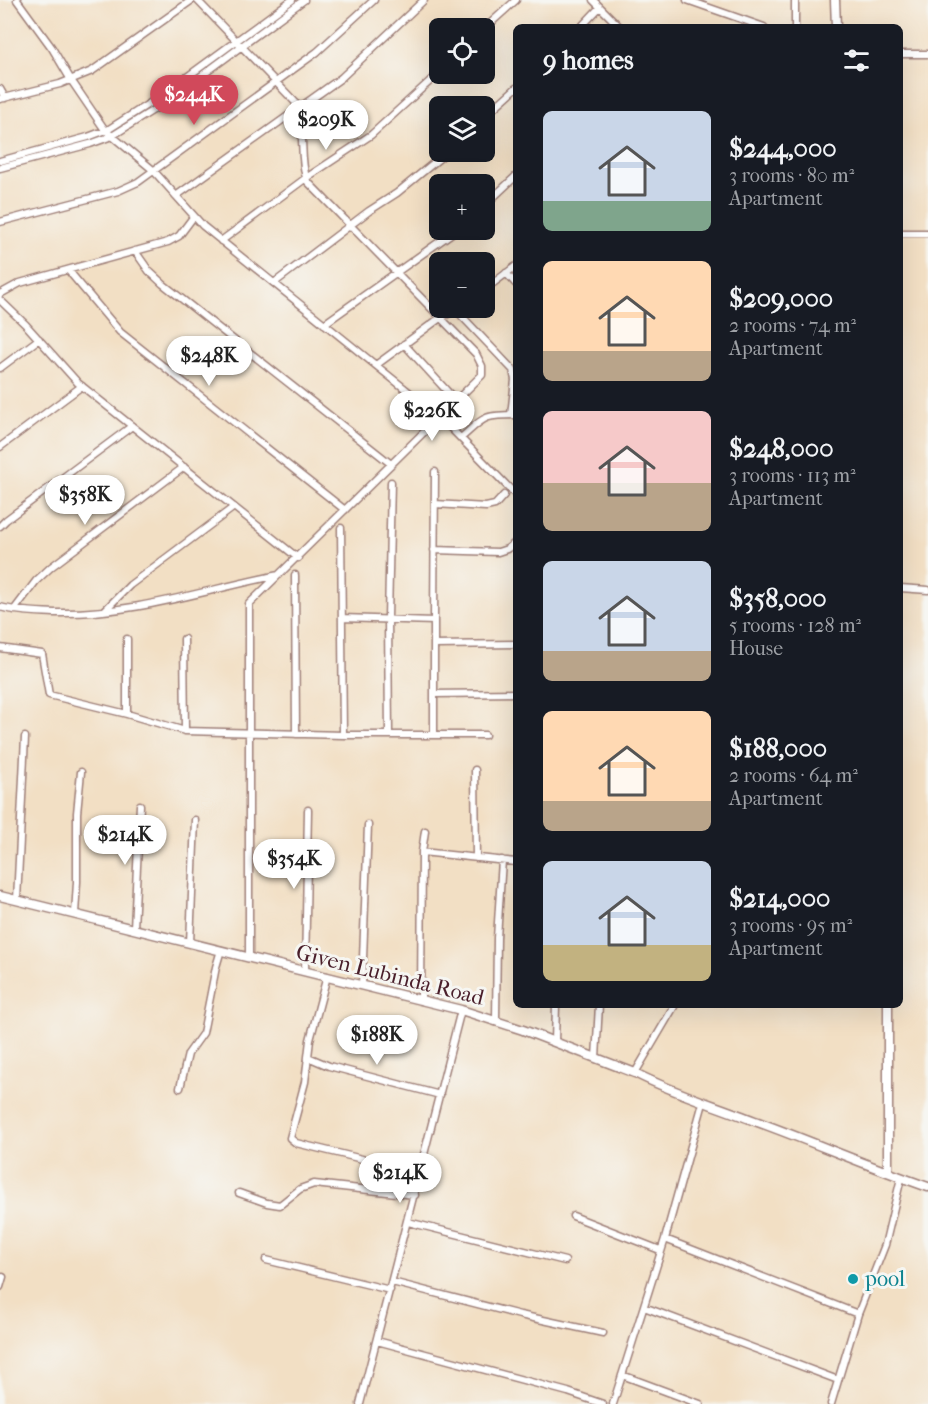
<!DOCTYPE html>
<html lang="en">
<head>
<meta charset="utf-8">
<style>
  body { margin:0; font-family:"IM FELL French Canon",serif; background:#20242c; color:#f1f3f6; height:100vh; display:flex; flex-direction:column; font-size:22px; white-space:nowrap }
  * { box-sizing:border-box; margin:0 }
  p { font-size:20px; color:#9ea1a6 }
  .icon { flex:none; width:33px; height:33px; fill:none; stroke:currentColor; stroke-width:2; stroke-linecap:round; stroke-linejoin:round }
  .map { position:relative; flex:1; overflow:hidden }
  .sheet { position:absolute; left:513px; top:24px; width:390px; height:984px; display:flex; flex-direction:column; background:#171b24; border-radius:9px; box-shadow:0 6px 24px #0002 }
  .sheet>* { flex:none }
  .tools { position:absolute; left:429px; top:18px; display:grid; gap:12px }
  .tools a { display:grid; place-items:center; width:66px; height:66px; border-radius:9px; background:#171b24; box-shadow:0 6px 24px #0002; font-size:30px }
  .price { position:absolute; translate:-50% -51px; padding:0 14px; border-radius:21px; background:#fff; color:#222; font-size:20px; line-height:39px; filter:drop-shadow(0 2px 3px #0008) }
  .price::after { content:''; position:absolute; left:50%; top:36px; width:18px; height:14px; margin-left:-9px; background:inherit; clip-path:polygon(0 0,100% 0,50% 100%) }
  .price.current { background:#d1495b; color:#fff }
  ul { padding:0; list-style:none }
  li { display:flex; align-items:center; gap:18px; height:150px; padding:0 30px }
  li span { display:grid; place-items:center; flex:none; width:168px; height:120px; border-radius:9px; color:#555 }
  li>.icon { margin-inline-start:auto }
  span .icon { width:72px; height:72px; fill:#fffc; stroke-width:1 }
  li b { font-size:26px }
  h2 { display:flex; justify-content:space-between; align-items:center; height:72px; padding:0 30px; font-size:26px }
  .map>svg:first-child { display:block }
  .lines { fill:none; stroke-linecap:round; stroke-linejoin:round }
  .minor-casing { stroke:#9e7f78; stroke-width:9 }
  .tertiary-casing { stroke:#9e7f78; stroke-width:11 }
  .minor { stroke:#fff; stroke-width:6 }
  .tertiary { stroke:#fff; stroke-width:8 }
  .culture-dot { fill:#0f9aa8; stroke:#f6f6f2; stroke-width:2 }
  .labels { text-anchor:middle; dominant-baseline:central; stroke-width:6; stroke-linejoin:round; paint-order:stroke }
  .street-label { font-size:22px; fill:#4a1f2b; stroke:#f6f6f2 }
  .culture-label { font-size:22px; fill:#0d838f; stroke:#f6f6f2; text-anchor:start }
</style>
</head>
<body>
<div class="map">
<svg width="928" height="1404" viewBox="0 0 928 1404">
  <rect width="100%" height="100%" fill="#f6f6f2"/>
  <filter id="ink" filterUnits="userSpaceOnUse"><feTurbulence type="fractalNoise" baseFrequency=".0167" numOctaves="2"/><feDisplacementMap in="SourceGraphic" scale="12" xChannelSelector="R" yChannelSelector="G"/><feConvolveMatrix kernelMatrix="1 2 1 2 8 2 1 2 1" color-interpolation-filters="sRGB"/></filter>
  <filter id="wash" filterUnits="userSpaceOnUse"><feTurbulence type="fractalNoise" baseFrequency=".008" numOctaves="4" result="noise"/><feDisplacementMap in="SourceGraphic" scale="24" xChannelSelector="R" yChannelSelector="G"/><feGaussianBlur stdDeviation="1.35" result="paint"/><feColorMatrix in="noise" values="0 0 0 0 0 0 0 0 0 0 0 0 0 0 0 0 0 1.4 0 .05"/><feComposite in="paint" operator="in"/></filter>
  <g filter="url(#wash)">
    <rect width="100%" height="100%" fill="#f2dfc4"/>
  </g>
  <g filter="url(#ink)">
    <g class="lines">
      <defs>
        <path id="minor" d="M17,0L52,48L71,80L105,130L153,170L203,226L440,417L516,495
          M197,0L295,102C307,127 298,155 307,181L476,354L482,366V375L249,604V957
          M593,0L620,27
          M687,0L764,27
          M795,0V27
          M581,27L600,7
          M484,29L516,0
          M900,54H928
          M0,89L5,98
          M0,99L60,84L92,71L192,0
          M484,117L516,88
          M0,161L88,137L109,129L161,96L292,0
          M0,168L90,144L112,136L166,102L304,0
          M176,196L341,78L424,0
          M484,206L516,176
          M0,222L118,191L138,182L317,52L374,0
          M900,233H928
          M221,241L306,178L371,135L440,72
          M135,251L149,271L163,284L391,464
          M68,270L120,332L345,510
          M506,273L516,284
          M274,283L369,211L397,193L447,152
          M484,290L516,266
          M0,294L20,283L168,242L179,236L194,216
          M0,300L26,325L78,383L298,558
          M456,310L513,370L515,380L511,415
          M324,324L456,230
          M404,344L456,401
          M376,365L440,318L461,308
          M0,368L39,339
          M461,438C485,417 482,415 516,415
          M0,447L82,386
          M435,504L486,507L495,505L504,495
          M0,526L6,520L132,426
          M434,550L498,552L507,549L516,542
          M295,575L296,734
          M900,588L928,590
          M0,607C18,612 36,612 54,613C134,615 203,590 279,575
          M14,610L36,581L51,567L184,467
          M104,611L130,585L234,507
          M342,618L434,621V735
          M434,621L435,472
          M184,639L185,731
          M435,645L516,644
          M0,648L42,654L49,695L127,714L185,731L343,735L341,528
          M434,694L516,693
          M127,714V639
          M343,735H485
          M389,735L388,618L391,482
          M475,770L476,858
          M422,852L516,862
          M17,900L25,737
          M75,914L77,882V813L81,772
          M134,928L140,805
          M190,943L195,820
          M305,971L308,810
          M327,976L310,1040L305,1082L290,1138L296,1143L420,1173
          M362,985L368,825
          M421,999L422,852L425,831
          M496,1020L497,938L502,860
          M555,1042L556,1005
          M308,1057L329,1066L440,1095
          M596,1058L599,1005
          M635,1073L675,1005
          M180,1088L188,1054L203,1033L216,967L221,950
          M239,1193L267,1203L280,1205L300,1189L314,1184L415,1195
          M573,1216L660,1250
          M408,1222L565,1261
          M665,1239L858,1314
          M266,1260L390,1290
          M392,1282L520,1315L603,1333
          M0,1287L3,1277
          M644,1307L838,1380
          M377,1341L568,1392L603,1404
          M622,1375L700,1404
          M360,1404L461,1010
          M613,1404L665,1239L703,1103
          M831,1404L858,1314L885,1245L901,1178"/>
        <path id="tertiary" d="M835,0L836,27
          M0,896L461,1010L523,1030L635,1073C673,1093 715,1105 755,1121C813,1142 870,1167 928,1187
          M888,1172V1005"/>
      </defs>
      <use href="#minor" class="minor-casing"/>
      <use href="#tertiary" class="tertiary-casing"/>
      <use href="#minor" class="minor"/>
      <use href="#tertiary" class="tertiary"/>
    </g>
  </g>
  <circle class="culture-dot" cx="853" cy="1279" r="6"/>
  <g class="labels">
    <g class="street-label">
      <text transform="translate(390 975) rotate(14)">Given Lubinda Road</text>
    </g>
    <g class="culture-label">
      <text x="865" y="1279">pool</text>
    </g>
  </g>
</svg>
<div class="tools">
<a><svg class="icon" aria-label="locate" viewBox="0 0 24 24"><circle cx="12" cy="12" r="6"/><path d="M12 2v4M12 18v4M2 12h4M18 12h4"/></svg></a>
<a><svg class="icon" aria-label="layers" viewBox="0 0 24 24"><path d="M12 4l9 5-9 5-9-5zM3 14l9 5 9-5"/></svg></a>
<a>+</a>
<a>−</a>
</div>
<b class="price current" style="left:194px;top:126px">$244K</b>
<b class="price" style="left:326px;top:151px">$209K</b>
<b class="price" style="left:209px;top:387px">$248K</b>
<b class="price" style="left:432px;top:442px">$226K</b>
<b class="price" style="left:85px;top:526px">$358K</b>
<b class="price" style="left:125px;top:866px">$214K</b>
<b class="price" style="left:294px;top:890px">$354K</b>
<b class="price" style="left:377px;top:1066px">$188K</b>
<b class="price" style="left:400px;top:1204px">$214K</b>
<section class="sheet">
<h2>9 homes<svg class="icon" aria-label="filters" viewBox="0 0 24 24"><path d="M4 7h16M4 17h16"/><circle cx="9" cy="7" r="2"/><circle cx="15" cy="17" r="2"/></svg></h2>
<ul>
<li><span style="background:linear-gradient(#c9d6e8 75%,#7fa58c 0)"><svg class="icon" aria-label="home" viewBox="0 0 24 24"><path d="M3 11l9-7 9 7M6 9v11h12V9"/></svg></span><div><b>$244,000</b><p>3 rooms · 80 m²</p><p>Apartment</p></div></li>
<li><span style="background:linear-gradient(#ffd9b3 75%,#b9a48a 0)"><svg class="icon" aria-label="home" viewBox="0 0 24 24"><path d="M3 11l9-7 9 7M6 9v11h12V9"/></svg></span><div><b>$209,000</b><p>2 rooms · 74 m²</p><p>Apartment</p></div></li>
<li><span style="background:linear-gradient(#f6c9c9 60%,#b9a48a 0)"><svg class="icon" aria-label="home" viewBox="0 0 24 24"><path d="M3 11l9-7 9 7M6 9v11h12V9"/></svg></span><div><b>$248,000</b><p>3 rooms · 113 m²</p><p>Apartment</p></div></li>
<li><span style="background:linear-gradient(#c9d6e8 75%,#b9a48a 0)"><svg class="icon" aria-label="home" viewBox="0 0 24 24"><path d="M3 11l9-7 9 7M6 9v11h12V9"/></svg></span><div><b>$358,000</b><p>5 rooms · 128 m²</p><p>House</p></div></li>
<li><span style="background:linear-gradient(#ffd9b3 75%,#b9a48a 0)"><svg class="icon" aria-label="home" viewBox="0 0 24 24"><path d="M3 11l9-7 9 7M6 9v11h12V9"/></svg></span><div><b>$188,000</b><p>2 rooms · 64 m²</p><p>Apartment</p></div></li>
<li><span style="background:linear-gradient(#c9d6e8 70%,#c2b280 0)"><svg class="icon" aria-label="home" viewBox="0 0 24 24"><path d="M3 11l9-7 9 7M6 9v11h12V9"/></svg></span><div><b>$214,000</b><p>3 rooms · 95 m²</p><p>Apartment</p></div></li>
</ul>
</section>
</div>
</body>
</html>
